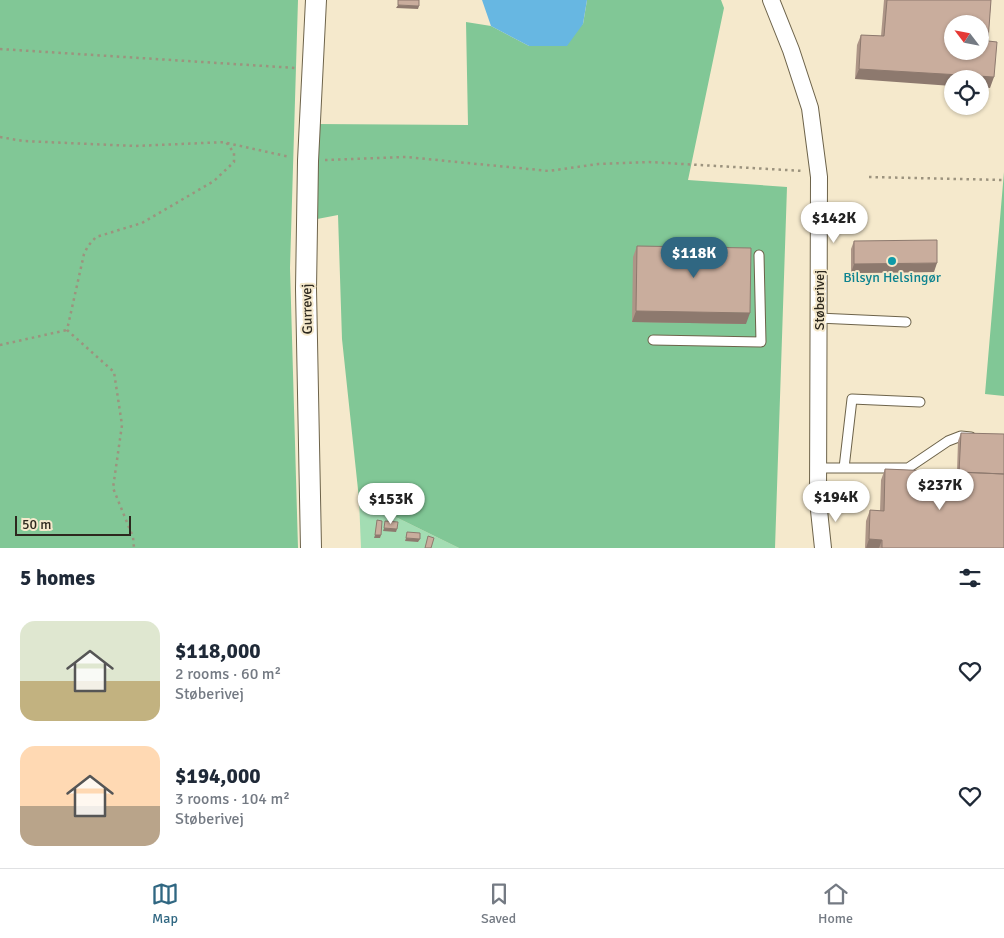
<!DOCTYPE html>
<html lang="en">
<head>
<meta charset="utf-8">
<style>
  body { margin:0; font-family:Signika,sans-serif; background:#f2f2f3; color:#1f2937; height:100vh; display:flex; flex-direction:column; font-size:19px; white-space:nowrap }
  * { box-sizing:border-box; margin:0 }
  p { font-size:16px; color:#747a83 }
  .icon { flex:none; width:28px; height:28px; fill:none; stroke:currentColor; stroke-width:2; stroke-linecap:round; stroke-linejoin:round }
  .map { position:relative; height:548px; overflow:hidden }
  .sheet { display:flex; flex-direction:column; background:#fff; flex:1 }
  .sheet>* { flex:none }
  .needle { width:32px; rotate:302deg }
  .fabs { position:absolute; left:944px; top:15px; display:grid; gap:10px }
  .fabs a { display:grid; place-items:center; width:45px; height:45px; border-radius:50%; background:#fff; box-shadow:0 1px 4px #0004; font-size:25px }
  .scale { position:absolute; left:15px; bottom:12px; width:116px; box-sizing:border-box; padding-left:5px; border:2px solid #2d281e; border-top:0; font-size:14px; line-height:18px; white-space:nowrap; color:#2d281e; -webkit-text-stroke:4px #f5e9cc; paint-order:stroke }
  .price { position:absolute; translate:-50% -42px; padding:0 11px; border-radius:18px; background:#fff; color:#222; font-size:16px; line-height:32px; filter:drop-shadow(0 1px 2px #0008) }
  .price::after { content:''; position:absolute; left:50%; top:30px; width:15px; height:11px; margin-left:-8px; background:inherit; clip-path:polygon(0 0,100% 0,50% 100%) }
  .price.active { background:#306782; color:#fff }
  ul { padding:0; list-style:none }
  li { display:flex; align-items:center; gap:15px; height:125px; padding:0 20px }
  li span { display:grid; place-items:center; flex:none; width:140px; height:100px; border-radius:15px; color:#555 }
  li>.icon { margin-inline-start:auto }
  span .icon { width:60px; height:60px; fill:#fffc; stroke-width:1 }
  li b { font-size:21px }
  h2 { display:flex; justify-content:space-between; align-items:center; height:60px; padding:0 20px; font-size:21px }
  .tabs { display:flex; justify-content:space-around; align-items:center; height:70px; border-top:1px solid #e0e1e3; background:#fff; font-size:14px; color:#747a83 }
  .tabs a { display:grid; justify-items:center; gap:2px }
  .tabs .active { color:#306782 }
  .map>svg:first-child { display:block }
  .green { fill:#a3ddb3 }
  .forest { fill:#81c796 }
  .water { fill:#67b7e2 }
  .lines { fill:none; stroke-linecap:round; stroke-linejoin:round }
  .service-casing { stroke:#6d634a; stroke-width:11 }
  .minor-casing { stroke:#6d634a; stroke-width:18 }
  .tertiary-casing { stroke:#6d634a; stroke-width:22 }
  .path { stroke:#9c937e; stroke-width:2.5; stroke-dasharray:2.5 4; stroke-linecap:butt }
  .service { stroke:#fff; stroke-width:9 }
  .minor { stroke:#fff; stroke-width:16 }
  .tertiary { stroke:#fff; stroke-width:20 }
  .wall { fill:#ad9587 }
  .shaded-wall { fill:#8d796e }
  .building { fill:#c9ad9d; stroke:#8d796e; fill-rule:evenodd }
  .culture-dot { fill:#0f9aa8; stroke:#f5e9cc; stroke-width:2 }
  .labels { text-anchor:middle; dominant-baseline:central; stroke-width:4; stroke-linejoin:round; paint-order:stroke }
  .culture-label { font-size:14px; fill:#0d838f; stroke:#f5e9cc }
  .street-label { font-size:14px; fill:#2d281e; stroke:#f5e9cc }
</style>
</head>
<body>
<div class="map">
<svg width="1004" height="548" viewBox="0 0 1004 548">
  <rect width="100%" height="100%" fill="#f5e9cc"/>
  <path class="green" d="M359,499L459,548H361Z"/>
  <path class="forest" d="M0,0H298L290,268L298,548H0Z
    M587,0H721L724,8L688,180L787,187L775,548H459L359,499L342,339L338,215L312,220L315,124L468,125L466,22L491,26L529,46L583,24Z
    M1004,172V396L985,394Z"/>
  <path class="water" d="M482,0H587L583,24L567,46H529L491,26Z"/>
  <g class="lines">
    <defs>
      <path id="service" d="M818,318L906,322
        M653,340L761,342L759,255
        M818,468H908L948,441L961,436L971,437
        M844,468L852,399L920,402"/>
      <path id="minor" d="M771,0L791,50L810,108L819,177L818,501L823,548"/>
      <path id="tertiary" d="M311,548L306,289L308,161L316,0"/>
    </defs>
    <use href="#service" class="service-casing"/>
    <use href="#minor" class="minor-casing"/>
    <use href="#tertiary" class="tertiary-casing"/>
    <path class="path" d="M0,49L296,68
      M0,137L23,141L135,146L226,142L234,153V162L214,181L142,223L96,237L88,246L84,254L67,330L114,372L122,425L113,488L133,537L134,548
      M227,143L290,157
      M325,160L406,157L549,171L598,164L649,162L803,171
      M869,177L1004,180
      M0,345L67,330"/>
    <use href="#service" class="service"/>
    <use href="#minor" class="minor"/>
    <use href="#tertiary" class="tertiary"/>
  </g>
  <path class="wall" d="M884,0H991L988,41L990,88L980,87V79H855L857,45L861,35L881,36Z
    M854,241L934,272L851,273V249Z
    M637,246L746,324L632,322L633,257Z
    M961,433L1004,548H865L866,521L870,510L880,511L881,480L885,469L957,472L958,441Z"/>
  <path class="shaded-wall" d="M398,5L419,6L418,9L396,8Z
    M859,69L994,77L990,88L980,87V79H952V86L855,79Z
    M937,263L934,272L851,273L854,264Z
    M636,311L750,313L746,324L632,322Z
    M384,528L397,529L396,532L383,531Z
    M375,535H381L380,538H374Z
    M406,538L420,539L418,542L405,541Z
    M869,539L882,540L879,548H866Z"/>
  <path class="building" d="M398,0H419V6L398,5Z
    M887,0H991L988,41L997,42L994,77L859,69L861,35L884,36ZM952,24H980V51H952Z
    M937,240V263L854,264V241Z
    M637,246L751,248L750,313L636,311Z
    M961,433L1004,434V474L959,472Z
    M885,469L1004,474V548H882V540L869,539L870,510L884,511Z
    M377,520L382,521L381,535H375Z
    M385,521L398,522L397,529L384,528Z
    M407,532L420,533V539L406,538Z
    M428,536L434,538L431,548H425Z"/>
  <circle class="culture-dot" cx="892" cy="261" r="5"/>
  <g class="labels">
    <g class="culture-label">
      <text x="892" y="277">Bilsyn Helsingør</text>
    </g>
    <g class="street-label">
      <text transform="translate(819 300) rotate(-90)">Støberivej</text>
      <text transform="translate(307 309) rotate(-91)">Gurrevej</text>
    </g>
  </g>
</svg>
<div class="fabs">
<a><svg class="needle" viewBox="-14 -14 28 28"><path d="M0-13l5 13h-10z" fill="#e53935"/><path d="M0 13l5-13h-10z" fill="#747a83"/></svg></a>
<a><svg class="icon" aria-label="locate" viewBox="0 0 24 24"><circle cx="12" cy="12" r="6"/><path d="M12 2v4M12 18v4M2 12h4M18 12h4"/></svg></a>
</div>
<div class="scale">50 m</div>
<b class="price" style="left:834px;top:244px">$142K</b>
<b class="price active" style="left:694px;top:279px">$118K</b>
<b class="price" style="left:940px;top:511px">$237K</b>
<b class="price" style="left:836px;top:523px">$194K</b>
<b class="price" style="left:391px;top:525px">$153K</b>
</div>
<section class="sheet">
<h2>5 homes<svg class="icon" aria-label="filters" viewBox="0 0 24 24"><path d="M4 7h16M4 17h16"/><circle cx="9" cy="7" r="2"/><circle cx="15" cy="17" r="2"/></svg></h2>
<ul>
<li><span style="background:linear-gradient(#dfe7d0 60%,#c2b280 0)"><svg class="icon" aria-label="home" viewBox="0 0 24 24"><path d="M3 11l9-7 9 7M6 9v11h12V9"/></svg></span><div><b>$118,000</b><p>2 rooms · 60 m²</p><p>Støberivej</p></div><svg class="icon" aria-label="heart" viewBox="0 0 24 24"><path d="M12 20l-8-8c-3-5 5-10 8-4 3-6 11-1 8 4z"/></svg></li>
<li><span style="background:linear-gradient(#ffd9b3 60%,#b9a48a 0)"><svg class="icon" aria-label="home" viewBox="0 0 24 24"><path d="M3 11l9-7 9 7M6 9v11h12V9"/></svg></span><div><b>$194,000</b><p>3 rooms · 104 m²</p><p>Støberivej</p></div><svg class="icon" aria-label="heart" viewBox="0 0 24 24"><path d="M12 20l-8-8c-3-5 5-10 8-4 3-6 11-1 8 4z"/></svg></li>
</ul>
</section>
<nav class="tabs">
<a class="active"><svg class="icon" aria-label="map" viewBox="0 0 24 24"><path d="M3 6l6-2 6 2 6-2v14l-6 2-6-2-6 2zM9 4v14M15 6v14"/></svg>Map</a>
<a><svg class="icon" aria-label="saved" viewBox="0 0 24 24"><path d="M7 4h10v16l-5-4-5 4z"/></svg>Saved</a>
<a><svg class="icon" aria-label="home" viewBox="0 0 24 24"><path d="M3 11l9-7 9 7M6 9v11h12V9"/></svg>Home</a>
</nav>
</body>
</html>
